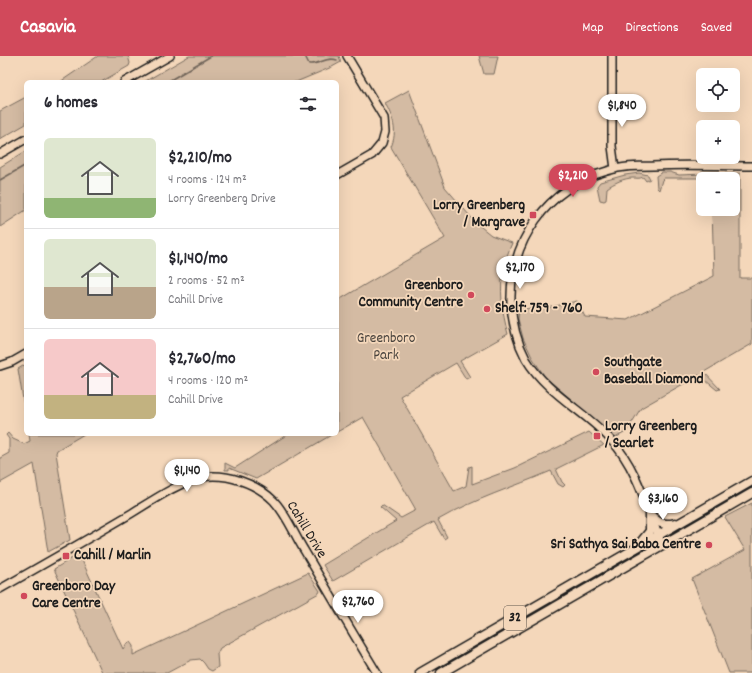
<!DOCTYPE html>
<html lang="en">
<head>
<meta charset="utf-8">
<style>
  body { margin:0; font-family:Dekko,sans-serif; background:#f2f2f3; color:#2b2b33; height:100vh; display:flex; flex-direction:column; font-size:15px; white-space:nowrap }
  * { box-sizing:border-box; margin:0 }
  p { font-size:13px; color:#7c7c81 }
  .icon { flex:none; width:22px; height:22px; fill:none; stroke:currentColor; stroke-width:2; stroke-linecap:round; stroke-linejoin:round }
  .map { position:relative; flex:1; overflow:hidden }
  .drawer { position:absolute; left:24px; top:24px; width:315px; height:356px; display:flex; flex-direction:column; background:#fff; border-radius:6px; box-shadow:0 4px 16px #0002 }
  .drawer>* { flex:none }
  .controls { position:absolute; left:696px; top:12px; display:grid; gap:8px }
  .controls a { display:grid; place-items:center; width:44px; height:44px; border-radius:6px; background:#fff; box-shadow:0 4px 16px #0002; font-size:20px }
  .price { position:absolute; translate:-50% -34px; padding:0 9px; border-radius:14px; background:#fff; color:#222; font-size:13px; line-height:26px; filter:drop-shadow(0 1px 2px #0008) }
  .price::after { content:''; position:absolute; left:50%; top:24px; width:12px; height:9px; margin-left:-6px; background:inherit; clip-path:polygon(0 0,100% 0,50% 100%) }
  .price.active { background:#d1495b; color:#fff }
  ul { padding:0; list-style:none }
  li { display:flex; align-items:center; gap:12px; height:100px; padding:0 20px }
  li+li { border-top:1px solid #e1e1e2 }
  li span { display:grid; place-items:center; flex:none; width:112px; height:80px; border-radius:6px; color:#555 }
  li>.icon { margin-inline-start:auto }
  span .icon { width:48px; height:48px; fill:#fffc; stroke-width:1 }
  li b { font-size:17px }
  h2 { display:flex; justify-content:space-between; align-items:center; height:48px; padding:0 20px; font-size:17px }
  header { display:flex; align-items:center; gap:24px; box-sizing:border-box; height:56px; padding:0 20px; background:#d1495b; color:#fff }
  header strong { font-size:19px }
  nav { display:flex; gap:22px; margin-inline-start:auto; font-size:14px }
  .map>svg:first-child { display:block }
  .green { fill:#d4bba3; stroke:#786c60 }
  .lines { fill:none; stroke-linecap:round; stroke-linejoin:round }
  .stream { stroke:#6f6459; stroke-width:1.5 }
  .secondary-casing { stroke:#1c1c1c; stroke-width:10 }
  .primary-casing { stroke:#1c1c1c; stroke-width:11 }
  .secondary { stroke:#f4d7ba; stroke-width:7 }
  .primary { stroke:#f4d7ba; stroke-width:8 }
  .poi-dot { fill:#d1495b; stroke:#f4d7ba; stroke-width:1.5 }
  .labels { text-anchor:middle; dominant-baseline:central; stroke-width:3.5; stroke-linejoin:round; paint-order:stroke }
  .shield { fill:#f4d7ba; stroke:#5d544b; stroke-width:1 }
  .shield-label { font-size:14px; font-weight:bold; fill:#1c1c1c }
  .poi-label { font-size:15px; font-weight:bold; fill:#1c1c1c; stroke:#f4d7ba; text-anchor:start }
  .park-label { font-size:15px; fill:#4a443e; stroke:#f4d7ba }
  .street-label { font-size:15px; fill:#1c1c1c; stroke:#f4d7ba }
</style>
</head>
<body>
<header>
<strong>Casavia</strong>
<nav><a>Map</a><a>Directions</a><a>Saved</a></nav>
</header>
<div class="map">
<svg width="752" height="617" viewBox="0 0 752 617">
  <rect width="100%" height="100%" fill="#f4d7ba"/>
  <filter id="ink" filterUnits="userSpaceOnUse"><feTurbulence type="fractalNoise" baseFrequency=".025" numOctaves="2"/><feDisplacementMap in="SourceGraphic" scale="8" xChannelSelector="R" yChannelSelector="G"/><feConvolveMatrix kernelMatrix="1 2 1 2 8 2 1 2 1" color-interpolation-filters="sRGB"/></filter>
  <g filter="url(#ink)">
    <path class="green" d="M98,0H128L130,7L129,10L101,26H60Z
      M189,0H339L341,6L332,11L296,26H144Z
      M479,0H498L494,18H484Z
      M409,34L445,131L476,167L491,179L512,187C509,194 506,202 504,210C499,232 502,257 508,278L460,305L470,321L466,323L456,307L400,340L454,435L466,430L469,411L472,410V428L515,412L589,376L604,389L556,413L562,426L565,429L563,431L558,428L551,415C514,431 474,443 438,464L447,481L444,483L434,466L333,525L323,509L396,465L380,451L382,449L401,462L416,454L363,361L337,376V245L445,182L391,91C398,75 393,62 385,47Z
      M26,41V68L0,83V55Z
      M26,95V154L0,171V111Z
      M662,116H670L679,119L704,118L706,120L705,122H664L662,124L659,134L657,132L656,120Z
      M639,117L648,119L650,123L646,125L643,121C639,123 637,122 633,122C624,122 614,127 607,132L606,144L604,145L600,144L597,130L600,126L625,119Z
      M740,117V222H752V288L704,316L720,333L717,334L699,319L641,352L626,376L615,382L607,374L545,321L532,301L523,282L518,263L519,253L547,252L577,245L585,261L628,264L714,220L712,153H733V123H711L710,118Z
      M26,308V362L18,313Z
      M8,377L13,383L24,388L30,385L29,378H84L57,394L56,397L70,484L48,496L34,408L0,427V402L9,397V383L6,379Z
      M288,378H333L256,423L229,412V414H225V407L235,412Z
      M752,447V617H729L692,523L745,494L725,461Z
      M79,498L123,593L127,587L130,586L133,590V599L308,517L320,535L319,537L220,592L217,598L218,611L212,615L208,613L204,607L200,603L191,604L167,617H101L102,616L54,513Z"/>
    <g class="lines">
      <path class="stream" d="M305,0L309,8C319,9 327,0 337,4
        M167,26L211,0
        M0,124L26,109"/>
      <defs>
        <path id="secondary" d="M612,0V90L615,113
          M124,26L170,0
          M0,98L26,83
          M337,119L372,99L382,87L385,76L384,62L347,0
          M0,310L12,306L26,298
          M662,489C648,455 637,411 611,384C585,355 547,338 526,303C517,286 512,266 511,247C509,185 547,132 607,115C622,110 637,110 653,110C686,108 719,110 752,110
          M0,533C44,508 88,483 132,457C150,446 181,425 202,421C227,417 256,427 274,445C287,459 294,478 304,494C328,535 352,576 377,617"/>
        <path id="primary" d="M650,458C657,467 664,470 675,467
          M641,486L650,475V458
          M420,617L752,425
          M441,617L752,437"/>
      </defs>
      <use href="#secondary" class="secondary-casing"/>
      <use href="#primary" class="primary-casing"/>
      <use href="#secondary" class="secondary"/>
      <use href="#primary" class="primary"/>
    </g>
  </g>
  <g class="poi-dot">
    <rect x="529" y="155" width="8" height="8" rx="2"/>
    <circle cx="471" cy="239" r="4"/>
    <circle cx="487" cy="253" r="4"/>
    <circle cx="596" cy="316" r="4"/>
    <rect x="593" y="376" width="8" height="8" rx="2"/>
    <circle cx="709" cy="489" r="4"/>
    <rect x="62" y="496" width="8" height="8" rx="2"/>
    <circle cx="24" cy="540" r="4"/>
  </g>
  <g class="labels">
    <rect class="shield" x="504" y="550" width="22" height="24" rx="3"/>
    <g class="shield-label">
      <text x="515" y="562">32</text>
    </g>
    <g class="poi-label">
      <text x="525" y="150" text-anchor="end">Lorry Greenberg<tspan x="525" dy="17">/ Margrave</tspan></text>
      <text x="463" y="230" text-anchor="end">Greenboro<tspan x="463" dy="17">Community Centre</tspan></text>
      <text x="495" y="253">Shelf: 759 - 760</text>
      <text x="604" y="307">Southgate<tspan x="604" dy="17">Baseball Diamond</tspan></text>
      <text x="605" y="371">Lorry Greenberg<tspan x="605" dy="17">/ Scarlet</tspan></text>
      <text x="701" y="489" text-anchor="end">Sri Sathya Sai Baba Centre</text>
      <text x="74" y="500">Cahill / Marlin</text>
      <text x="32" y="531">Greenboro Day<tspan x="32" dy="17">Care Centre</tspan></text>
    </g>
    <g class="park-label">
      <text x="386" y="283">Greenboro<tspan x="386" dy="17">Park</tspan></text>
    </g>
    <g class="street-label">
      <text transform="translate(306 474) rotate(59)">Cahill Drive</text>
    </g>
  </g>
</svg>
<div class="controls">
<a><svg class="icon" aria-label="locate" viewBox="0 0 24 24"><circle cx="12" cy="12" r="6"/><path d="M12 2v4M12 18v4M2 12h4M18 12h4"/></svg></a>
<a>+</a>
<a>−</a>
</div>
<b class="price" style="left:622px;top:72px">$1,840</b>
<b class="price active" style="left:573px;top:142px">$2,210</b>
<b class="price" style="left:520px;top:234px">$2,170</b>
<b class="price" style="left:187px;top:437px">$1,140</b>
<b class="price" style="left:663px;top:465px">$3,160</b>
<b class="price" style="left:358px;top:568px">$2,760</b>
<section class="drawer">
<h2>6 homes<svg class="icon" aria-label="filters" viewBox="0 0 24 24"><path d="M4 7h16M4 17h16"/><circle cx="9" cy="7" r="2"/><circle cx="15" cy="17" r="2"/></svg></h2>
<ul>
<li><span style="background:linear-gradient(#dfe7d0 75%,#8fb573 0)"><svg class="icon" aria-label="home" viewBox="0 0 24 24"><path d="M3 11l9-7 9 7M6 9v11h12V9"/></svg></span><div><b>$2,210/mo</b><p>4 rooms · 124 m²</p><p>Lorry Greenberg Drive</p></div></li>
<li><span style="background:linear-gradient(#dfe7d0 60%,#b9a48a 0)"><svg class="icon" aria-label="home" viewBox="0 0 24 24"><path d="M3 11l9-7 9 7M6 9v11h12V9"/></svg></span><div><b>$1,140/mo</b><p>2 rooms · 52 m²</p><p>Cahill Drive</p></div></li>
<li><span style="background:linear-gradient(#f6c9c9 70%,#c2b280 0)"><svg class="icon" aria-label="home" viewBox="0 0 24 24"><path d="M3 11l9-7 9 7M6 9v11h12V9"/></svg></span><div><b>$2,760/mo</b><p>4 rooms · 120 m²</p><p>Cahill Drive</p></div></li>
</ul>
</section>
</div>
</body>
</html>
